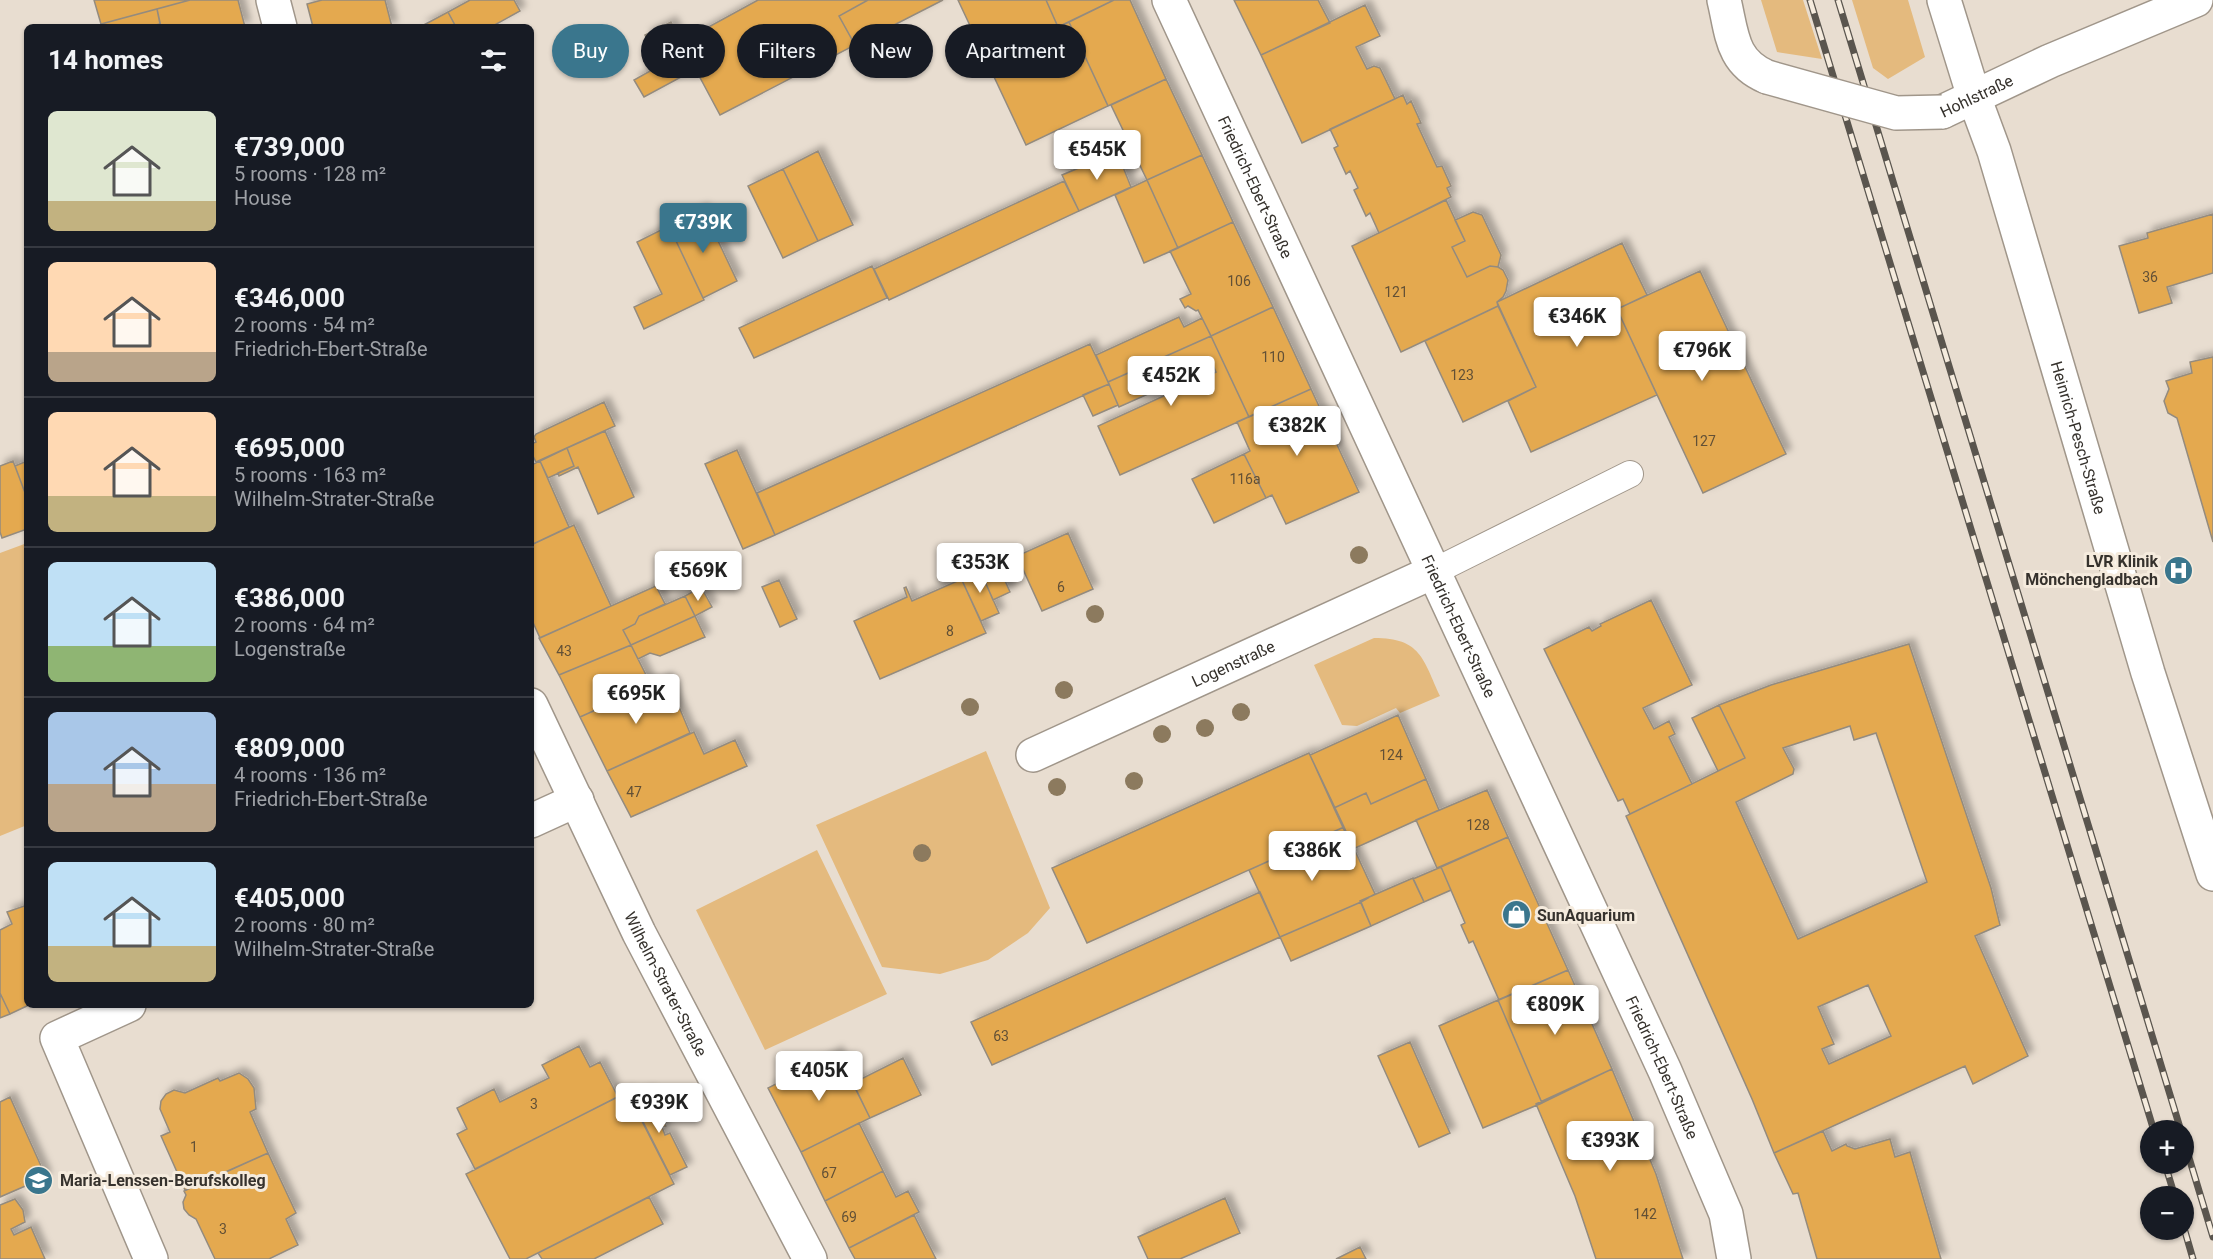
<!DOCTYPE html>
<html lang="en">
<head>
<meta charset="utf-8">
<style>
  body { margin:0; font-family:Roboto,sans-serif; background:#20242c; color:#f1f3f6; height:100vh; display:flex; flex-direction:column; font-size:22px; white-space:nowrap }
  * { box-sizing:border-box; margin:0 }
  p { font-size:20px; color:#9ea1a6 }
  .icon { flex:none; width:33px; height:33px; fill:none; stroke:currentColor; stroke-width:2; stroke-linecap:round; stroke-linejoin:round }
  .map { position:relative; flex:1; overflow:hidden }
  .panel { position:absolute; left:24px; top:24px; width:510px; height:984px; display:flex; flex-direction:column; background:#171b24; border-radius:9px; box-shadow:0 2px 4px #0004 }
  .panel>* { flex:none }
  .hud { position:absolute; left:552px; top:24px; width:570px; height:54px; display:flex; gap:12px }
  .fabs { position:absolute; left:2140px; top:1120px; display:grid; gap:12px }
  .fabs a { display:grid; place-items:center; width:54px; height:54px; border-radius:50%; background:#171b24; box-shadow:0 2px 4px #0004; font-size:30px }
  .price { position:absolute; translate:-50% -51px; padding:0 14px; border-radius:6px; background:#fff; color:#222; font-size:20px; line-height:39px; filter:drop-shadow(0 2px 3px #0008) }
  .price::after { content:''; position:absolute; left:50%; top:36px; width:18px; height:14px; margin-left:-9px; background:inherit; clip-path:polygon(0 0,100% 0,50% 100%) }
  .price.current { background:#3a768d; color:#fff }
  ul { padding:0; list-style:none }
  li { display:flex; align-items:center; gap:18px; height:150px; padding:0 24px }
  li+li { border-top:2px solid #363941 }
  li span { display:grid; place-items:center; flex:none; width:168px; height:120px; border-radius:9px; color:#555 }
  li>.icon { margin-inline-start:auto }
  span .icon { width:72px; height:72px; fill:#fffc; stroke-width:1 }
  li b { font-size:26px }
  h2 { display:flex; justify-content:space-between; align-items:center; height:72px; padding:0 24px; font-size:26px }
  .chip { padding:0 21px; border-radius:27px; background:#171b24; box-shadow:0 2px 4px #0004; font-size:21px; line-height:54px }
  .chip.current { background:#3a768d; color:#fff }
  .map>svg:first-child { display:block }
  .green { fill:#e4ba7e }
  .building { fill:#e4a950; stroke:#948b7e; stroke-width:1.5; fill-rule:evenodd; filter:url(#shadow) }
  .lines { fill:none; stroke-linecap:round; stroke-linejoin:round }
  .service-casing { stroke:#a0968a; stroke-width:28 }
  .minor-casing { stroke:#a0968a; stroke-width:36 }
  .tertiary-casing { stroke:#a0968a; stroke-width:36 }
  .secondary-casing { stroke:#a0968a; stroke-width:36 }
  .service { stroke:#fff; stroke-width:26 }
  .minor { stroke:#fff; stroke-width:33 }
  .tertiary { stroke:#fff; stroke-width:33 }
  .secondary { stroke:#fff; stroke-width:33 }
  .rail-casing { stroke:#5a554e; stroke-width:7 }
  .rail { stroke:#f5ebdd; stroke-width:4.5; stroke-dasharray:14; stroke-linecap:butt }
  .minor-bridge-casing { stroke:#a0968a; stroke-width:36; stroke-linecap:butt }
  .minor-bridge { stroke:#fff; stroke-width:33 }
  .tree { fill:#8c7a5e }
  .labels { text-anchor:middle; dominant-baseline:central; stroke-width:6; stroke-linejoin:round; paint-order:stroke }
  .number-label { font-size:14px; fill:#625036 }
  .street-label { font-size:16px; fill:#36322d; stroke:#f5ebdd }
  .poi-label { font-size:16px; font-weight:bold; fill:#36322d; stroke:#f5ebdd; text-anchor:start }
</style>
</head>
<body>
<div class="map">
<svg width="2213" height="1259" viewBox="0 0 2213 1259">
  <defs>
    <filter id="shadow"><feDropShadow dx="5.5" dy="-5.5" stdDeviation="3" flood-color="#0004"/></filter>
  </defs>
  <rect width="100%" height="100%" fill="#e8ddd0"/>
  <path class="green" d="M1761,0H1803L1822,59L1777,52Z
    M1852,0H1908L1925,57L1888,79L1873,68Z
    M27,543V825L0,836V553Z
    M1374,638C1421,638 1423,659 1440,696L1400,713L1396,708L1357,726L1342,725L1314,665Z
    M986,751L1050,908L1028,933L988,960L940,974L882,967L816,825Z
    M817,850L887,994L765,1050L696,910Z"/>
  <path class="building" d="M94,0H190L101,24Z
    M190,0H238L245,27H161L157,9Z
    M322,0H385L392,27H313L307,4Z
    M470,0H514L520,11L491,27H456L448,12Z
    M758,0H868L839,16L855,45L720,115L681,42Z
    M868,0H943L855,45L839,16Z
    M958,0H1046L1058,27L988,64Z
    M1046,0H1114L1058,27Z
    M1114,0H1130L1166,79L1108,106L1069,22Z
    M1234,0H1318L1330,23L1261,55Z
    M1365,5L1380,36L1356,47L1367,69L1374,66L1380,68L1395,99L1302,143L1261,55Z
    M157,9L160,24L147,27H101V24Z
    M448,12L456,27H420Z
    M671,22L696,69L644,97L634,80L661,65L645,35Z
    M1069,22L1108,106L1026,145L988,64Z
    M1166,79L1202,155L1147,180L1111,105Z
    M1403,95L1407,104L1411,101L1421,123L1417,124L1437,167L1442,166L1451,186L1447,188L1451,197L1379,233L1370,213L1366,216L1354,190L1358,188L1350,171L1346,174L1334,148L1338,146L1330,129Z
    M818,151L853,225L818,241L783,169Z
    M1117,152L1131,187L1079,211L1062,175Z
    M1202,155L1233,222L1178,248L1147,180Z
    M783,169L818,241L783,258L748,186Z
    M1147,180L1178,248L1144,263L1115,195Z
    M1064,181L1079,211L889,300L874,269Z
    M1446,200L1465,241L1452,247L1467,277L1490,266L1498,267L1503,270L1508,280L1506,291L1503,297L1497,302L1498,306L1401,352L1352,246Z
    M703,209L737,281L703,298L669,226Z
    M1473,212L1482,215L1501,255L1498,267L1490,266L1467,277L1452,247L1465,241L1455,220Z
    M2213,214V273L2167,287L2172,303L2139,313L2119,246L2148,238L2147,233Z
    M1233,222L1273,307L1211,336L1198,310L1196,311L1188,306L1185,308L1180,299L1191,294L1170,251Z
    M669,226L704,300L644,329L634,307L662,294L637,242Z
    M1622,243L1647,295L1617,309L1657,395L1531,452L1508,401L1536,387L1497,302Z
    M872,266L887,298L754,358L739,328Z
    M1700,271L1786,454L1703,493L1617,309Z
    M1498,306L1536,387L1463,422L1425,341Z
    M1273,307L1311,389L1249,417L1211,336Z
    M1179,317L1184,327L1202,318L1211,336L1108,382L1096,355Z
    M1211,336L1249,417L1120,475L1098,426L1216,372L1213,365L1119,407L1108,382Z
    M1090,344L1109,384L775,535L757,493Z
    M2213,357V542L2177,418L2168,413L2164,401L2169,389L2166,381L2192,373L2190,362Z
    M1109,384L1118,405L1093,416L1083,395Z
    M1311,389L1359,492L1286,524L1272,495L1266,498L1244,454L1250,451L1237,422Z
    M604,402L615,426L536,462L531,452V444L536,442L534,437L536,434Z
    M605,431L634,497L598,514L578,467L559,476L558,473L574,466L567,448Z
    M567,448L574,466L548,478L540,461Z
    M737,450L775,535L743,549L705,464Z
    M1244,454L1266,498L1214,523L1192,479Z
    M13,461L27,498V529L2,538L0,532V466Z
    M27,461V498L15,466Z
    M540,461L569,527L531,545V465Z
    M574,525L611,606L540,638L531,618V545Z
    M1068,533L1093,589L1042,611L1017,556Z
    M994,556L1010,592L993,600L977,563Z
    M979,568L999,613L981,621L960,576Z
    M960,576L986,633L880,679L854,621L907,597L904,588L906,587L912,601L960,580L958,577Z
    M779,580L797,619L780,627L762,587Z
    M656,586L665,604L639,616L635,624L623,630L631,645L559,675L539,638Z
    M701,587L712,607L695,616L685,596Z
    M685,596L695,616L631,645L623,630L635,624L639,616Z
    M1651,600L1692,685L1643,708L1654,729L1669,721L1675,734L1669,737L1692,784L1630,814L1623,799L1618,801L1544,649L1589,627L1592,631L1601,626L1600,624Z
    M695,616L705,637L660,656L650,653L638,659L631,645Z
    M1909,644L1991,888L2000,925L1975,936L2028,1056L1973,1084L1965,1066L1774,1153L1752,1099L1626,816L1745,758L1719,705L1771,685ZM1850,726L1854,740L1876,733L1927,882L1798,939L1736,802L1793,774L1794,769L1783,748ZM1868,985L1891,1036L1829,1064L1822,1049L1834,1044L1818,1007Z
    M631,645L651,685L580,717L559,675Z
    M667,678L690,733L607,771L580,717Z
    M1719,705L1745,758L1718,771L1692,718Z
    M1398,715L1426,779L1371,804L1366,793L1334,808L1310,755Z
    M694,732L704,754L735,740L747,766L631,817L607,771Z
    M1309,753L1344,827L1087,943L1052,868Z
    M1426,779L1439,810L1353,849L1334,808L1366,793L1371,804Z
    M1487,790L1508,837L1437,868L1416,820Z
    M1344,827L1375,894L1361,902L1280,937L1249,870Z
    M1508,837L1568,970L1499,1000L1473,941L1469,943L1461,925L1465,923L1441,867Z
    M1441,867L1451,890L1424,902L1413,879Z
    M1413,878L1424,902L1371,926L1360,901Z
    M1260,892L1280,937L992,1065L971,1022Z
    M1361,902L1371,926L1291,961L1280,937Z
    M27,905V1005H29L10,1014L0,993V930L12,924L7,912Z
    M1568,970L1612,1069L1542,1103L1498,1000Z
    M0,993L10,1014L0,1018Z
    M1498,1000L1542,1103L1483,1128L1439,1026Z
    M1410,1042L1450,1133L1419,1147L1378,1056Z
    M579,1046L590,1067L600,1062L618,1097L475,1169L457,1134L467,1129L457,1108L494,1089L500,1102L549,1078L542,1065Z
    M837,1052L870,1118L801,1152L768,1088Z
    M903,1058L921,1095L870,1118L853,1083Z
    M1612,1069L1656,1174L1683,1259H1596L1575,1196L1536,1104Z
    M239,1073L248,1079L254,1088L256,1109L250,1112L268,1153L185,1190L161,1136L170,1132L160,1109L161,1101L166,1094L174,1090L185,1093L218,1078L220,1081Z
    M627,1092L674,1184L526,1259H510L466,1174Z
    M648,1092L666,1126L662,1127L665,1135L670,1133L687,1167L670,1175L632,1100Z
    M10,1097L46,1177L0,1197V1102Z
    M859,1123L883,1171L825,1201L801,1152Z
    M1823,1131L1832,1151L1846,1144L1847,1146L1855,1149L1890,1139L1895,1157L1910,1152L1941,1259H1817L1798,1193L1793,1194L1774,1153Z
    M268,1153L296,1213L286,1219L298,1245L269,1259H215L196,1219L189,1215L184,1209L183,1202L186,1195L184,1191Z
    M883,1171L896,1197L908,1191L919,1212L849,1248L825,1201Z
    M649,1197L663,1224L594,1259H542L538,1253Z
    M1225,1198L1240,1233L1180,1259H1148L1138,1237Z
    M15,1199L23,1210L25,1222L11,1229L14,1235L31,1227L45,1259H0V1205Z
    M914,1215L936,1259H855L849,1248Z
    M1360,1247L1366,1259H1336Z"/>
  <g class="lines">
    <defs>
      <path id="service" d="M1433,572L1630,474"/>
      <g id="minor">
        <path d="M273,0L280,27"/>
        <path d="M1724,0C1732,33 1731,62 1767,77"/>
        <path id="s1" d="M1942,112L2050,61L2196,0"/>
        <path id="s2" d="M531,705L639,933L810,1259"/>
        <path id="s3" d="M1033,755L1433,572"/>
        <path d="M531,821L577,800"/>
        <path d="M129,1005L57,1038L151,1259"/>
      </g>
      <g id="tertiary">
        <path id="s4" d="M1944,0L1974,97L1994,151L2148,673L2213,874"/>
      </g>
      <g id="secondary">
        <path id="s5" d="M1169,0L1665,1071L1726,1214L1734,1259"/>
      </g>
    </defs>
    <use href="#service" class="service-casing"/>
    <use href="#minor" class="minor-casing"/>
    <use href="#tertiary" class="tertiary-casing"/>
    <use href="#secondary" class="secondary-casing"/>
    <use href="#service" class="service"/>
    <use href="#minor" class="minor"/>
    <use href="#tertiary" class="tertiary"/>
    <use href="#secondary" class="secondary"/>
    <defs>
      <path id="rail" d="M1810,0L2154,1131
        M1838,0L2181,1131
        M2184,1141L2213,1237
        M2165,1164L2175,1197
        M2184,1228L2193,1259"/>
    </defs>
    <use href="#rail" class="rail-casing"/>
    <use href="#rail" class="rail"/>
    <defs>
      <path id="minor-bridge" d="M1767,77L1896,113L1942,112"/>
    </defs>
    <use href="#minor-bridge" class="minor-bridge-casing"/>
    <use href="#minor-bridge" class="minor-bridge"/>
  </g>
  <g class="tree">
    <circle cx="1359" cy="555" r="9"/>
    <circle cx="1095" cy="614" r="9"/>
    <circle cx="1064" cy="690" r="9"/>
    <circle cx="970" cy="707" r="9"/>
    <circle cx="1241" cy="712" r="9"/>
    <circle cx="1205" cy="728" r="9"/>
    <circle cx="1162" cy="734" r="9"/>
    <circle cx="1134" cy="781" r="9"/>
    <circle cx="1057" cy="787" r="9"/>
    <circle cx="922" cy="853" r="9"/>
  </g>
  <defs>
    <symbol id="hospital-disc" viewBox="-11 -11 22 22"><circle r="9.5" fill="#3a768d" stroke="#f5ebdd"/><path d="M-5-5h3v3.5h4V-5h3V5h-3V1.5h-4V5h-3Z" fill="#fff"/></symbol>
    <symbol id="shop-disc" viewBox="-11 -11 22 22"><circle r="9.5" fill="#3a768d" stroke="#f5ebdd"/><path d="M-5-2.5h2.3a2.7 3.5 0 0 1 5.4 0H5L5.5 6h-11ZM-1.5-2.5h3a1.5 2.3 0 0 0-3 0Z" fill="#fff"/></symbol>
    <symbol id="university-disc" viewBox="-11 -11 22 22"><circle r="9.5" fill="#3a768d" stroke="#f5ebdd"/><path d="M0-5L7-2L0 1L-7-2ZM-4 1L0 2.5L4 1V4Q0 6-4 4Z" fill="#fff"/></symbol>
  </defs>
  <g fill-rule="evenodd">
    <use href="#hospital-disc" x="2162" y="554" width="33" height="33"/>
    <use href="#shop-disc" x="1500" y="898" width="33" height="33"/>
    <use href="#university-disc" x="22" y="1164" width="33" height="33"/>
  </g>
  <g class="labels">
    <g class="number-label">
      <text x="2150" y="277">36</text>
      <text x="1239" y="281">106</text>
      <text x="1396" y="292">121</text>
      <text x="1273" y="357">110</text>
      <text x="1462" y="375">123</text>
      <text x="1704" y="441">127</text>
      <text x="1245" y="479">116a</text>
      <text x="1061" y="587">6</text>
      <text x="950" y="631">8</text>
      <text x="564" y="651">43</text>
      <text x="1391" y="755">124</text>
      <text x="634" y="792">47</text>
      <text x="1478" y="825">128</text>
      <text x="1001" y="1036">63</text>
      <text x="534" y="1104">3</text>
      <text x="194" y="1147">1</text>
      <text x="829" y="1173">67</text>
      <text x="1645" y="1214">142</text>
      <text x="849" y="1217">69</text>
      <text x="223" y="1229">3</text>
    </g>
    <g class="street-label">
      <text stroke="none"><textPath href="#s1" startOffset="38">Hohlstraße</textPath></text>
      <text stroke="none"><textPath href="#s5" startOffset="206">Friedrich-Ebert-Straße</textPath></text>
      <text stroke="none"><textPath href="#s4" startOffset="458">Heinrich-Pesch-Straße</textPath></text>
      <text stroke="none"><textPath href="#s5" startOffset="690">Friedrich-Ebert-Straße</textPath></text>
      <text stroke="none"><textPath href="#s3" startOffset="220">Logenstraße</textPath></text>
      <text stroke="none"><textPath href="#s2" startOffset="310">Wilhelm-Strater-Straße</textPath></text>
      <text stroke="none"><textPath href="#s5" startOffset="1176">Friedrich-Ebert-Straße</textPath></text>
    </g>
    <g class="poi-label">
      <text x="2158" y="561" text-anchor="end">LVR Klinik<tspan x="2158" dy="18">Mönchengladbach</tspan></text>
      <text x="1537" y="915">SunAquarium</text>
      <text x="60" y="1180">Maria-Lenssen-Berufskolleg</text>
    </g>
  </g>
</svg>
<div class="fabs">
<a>+</a>
<a>−</a>
</div>
<b class="price" style="left:1097px;top:181px">€545K</b>
<b class="price current" style="left:703px;top:254px">€739K</b>
<b class="price" style="left:1577px;top:348px">€346K</b>
<b class="price" style="left:1702px;top:382px">€796K</b>
<b class="price" style="left:1171px;top:407px">€452K</b>
<b class="price" style="left:1297px;top:457px">€382K</b>
<b class="price" style="left:980px;top:594px">€353K</b>
<b class="price" style="left:698px;top:602px">€569K</b>
<b class="price" style="left:636px;top:725px">€695K</b>
<b class="price" style="left:1312px;top:882px">€386K</b>
<b class="price" style="left:1555px;top:1036px">€809K</b>
<b class="price" style="left:819px;top:1102px">€405K</b>
<b class="price" style="left:659px;top:1134px">€939K</b>
<b class="price" style="left:1610px;top:1172px">€393K</b>
<div class="hud">
<a class="chip current">Buy</a>
<a class="chip">Rent</a>
<a class="chip">Filters</a>
<a class="chip">New</a>
<a class="chip">Apartment</a>
</div>
<section class="panel">
<h2>14 homes<svg class="icon" aria-label="filters" viewBox="0 0 24 24"><path d="M4 7h16M4 17h16"/><circle cx="9" cy="7" r="2"/><circle cx="15" cy="17" r="2"/></svg></h2>
<ul>
<li><span style="background:linear-gradient(#dfe7d0 75%,#c2b280 0)"><svg class="icon" aria-label="home" viewBox="0 0 24 24"><path d="M3 11l9-7 9 7M6 9v11h12V9"/></svg></span><div><b>€739,000</b><p>5 rooms · 128 m²</p><p>House</p></div></li>
<li><span style="background:linear-gradient(#ffd9b3 75%,#b9a48a 0)"><svg class="icon" aria-label="home" viewBox="0 0 24 24"><path d="M3 11l9-7 9 7M6 9v11h12V9"/></svg></span><div><b>€346,000</b><p>2 rooms · 54 m²</p><p>Friedrich-Ebert-Straße</p></div></li>
<li><span style="background:linear-gradient(#ffd9b3 70%,#c2b280 0)"><svg class="icon" aria-label="home" viewBox="0 0 24 24"><path d="M3 11l9-7 9 7M6 9v11h12V9"/></svg></span><div><b>€695,000</b><p>5 rooms · 163 m²</p><p>Wilhelm-Strater-Straße</p></div></li>
<li><span style="background:linear-gradient(#bfe0f5 70%,#8fb573 0)"><svg class="icon" aria-label="home" viewBox="0 0 24 24"><path d="M3 11l9-7 9 7M6 9v11h12V9"/></svg></span><div><b>€386,000</b><p>2 rooms · 64 m²</p><p>Logenstraße</p></div></li>
<li><span style="background:linear-gradient(#a9c7e8 60%,#b9a48a 0)"><svg class="icon" aria-label="home" viewBox="0 0 24 24"><path d="M3 11l9-7 9 7M6 9v11h12V9"/></svg></span><div><b>€809,000</b><p>4 rooms · 136 m²</p><p>Friedrich-Ebert-Straße</p></div></li>
<li><span style="background:linear-gradient(#bfe0f5 70%,#c2b280 0)"><svg class="icon" aria-label="home" viewBox="0 0 24 24"><path d="M3 11l9-7 9 7M6 9v11h12V9"/></svg></span><div><b>€405,000</b><p>2 rooms · 80 m²</p><p>Wilhelm-Strater-Straße</p></div></li>
</ul>
</section>
</div>
</body>
</html>
